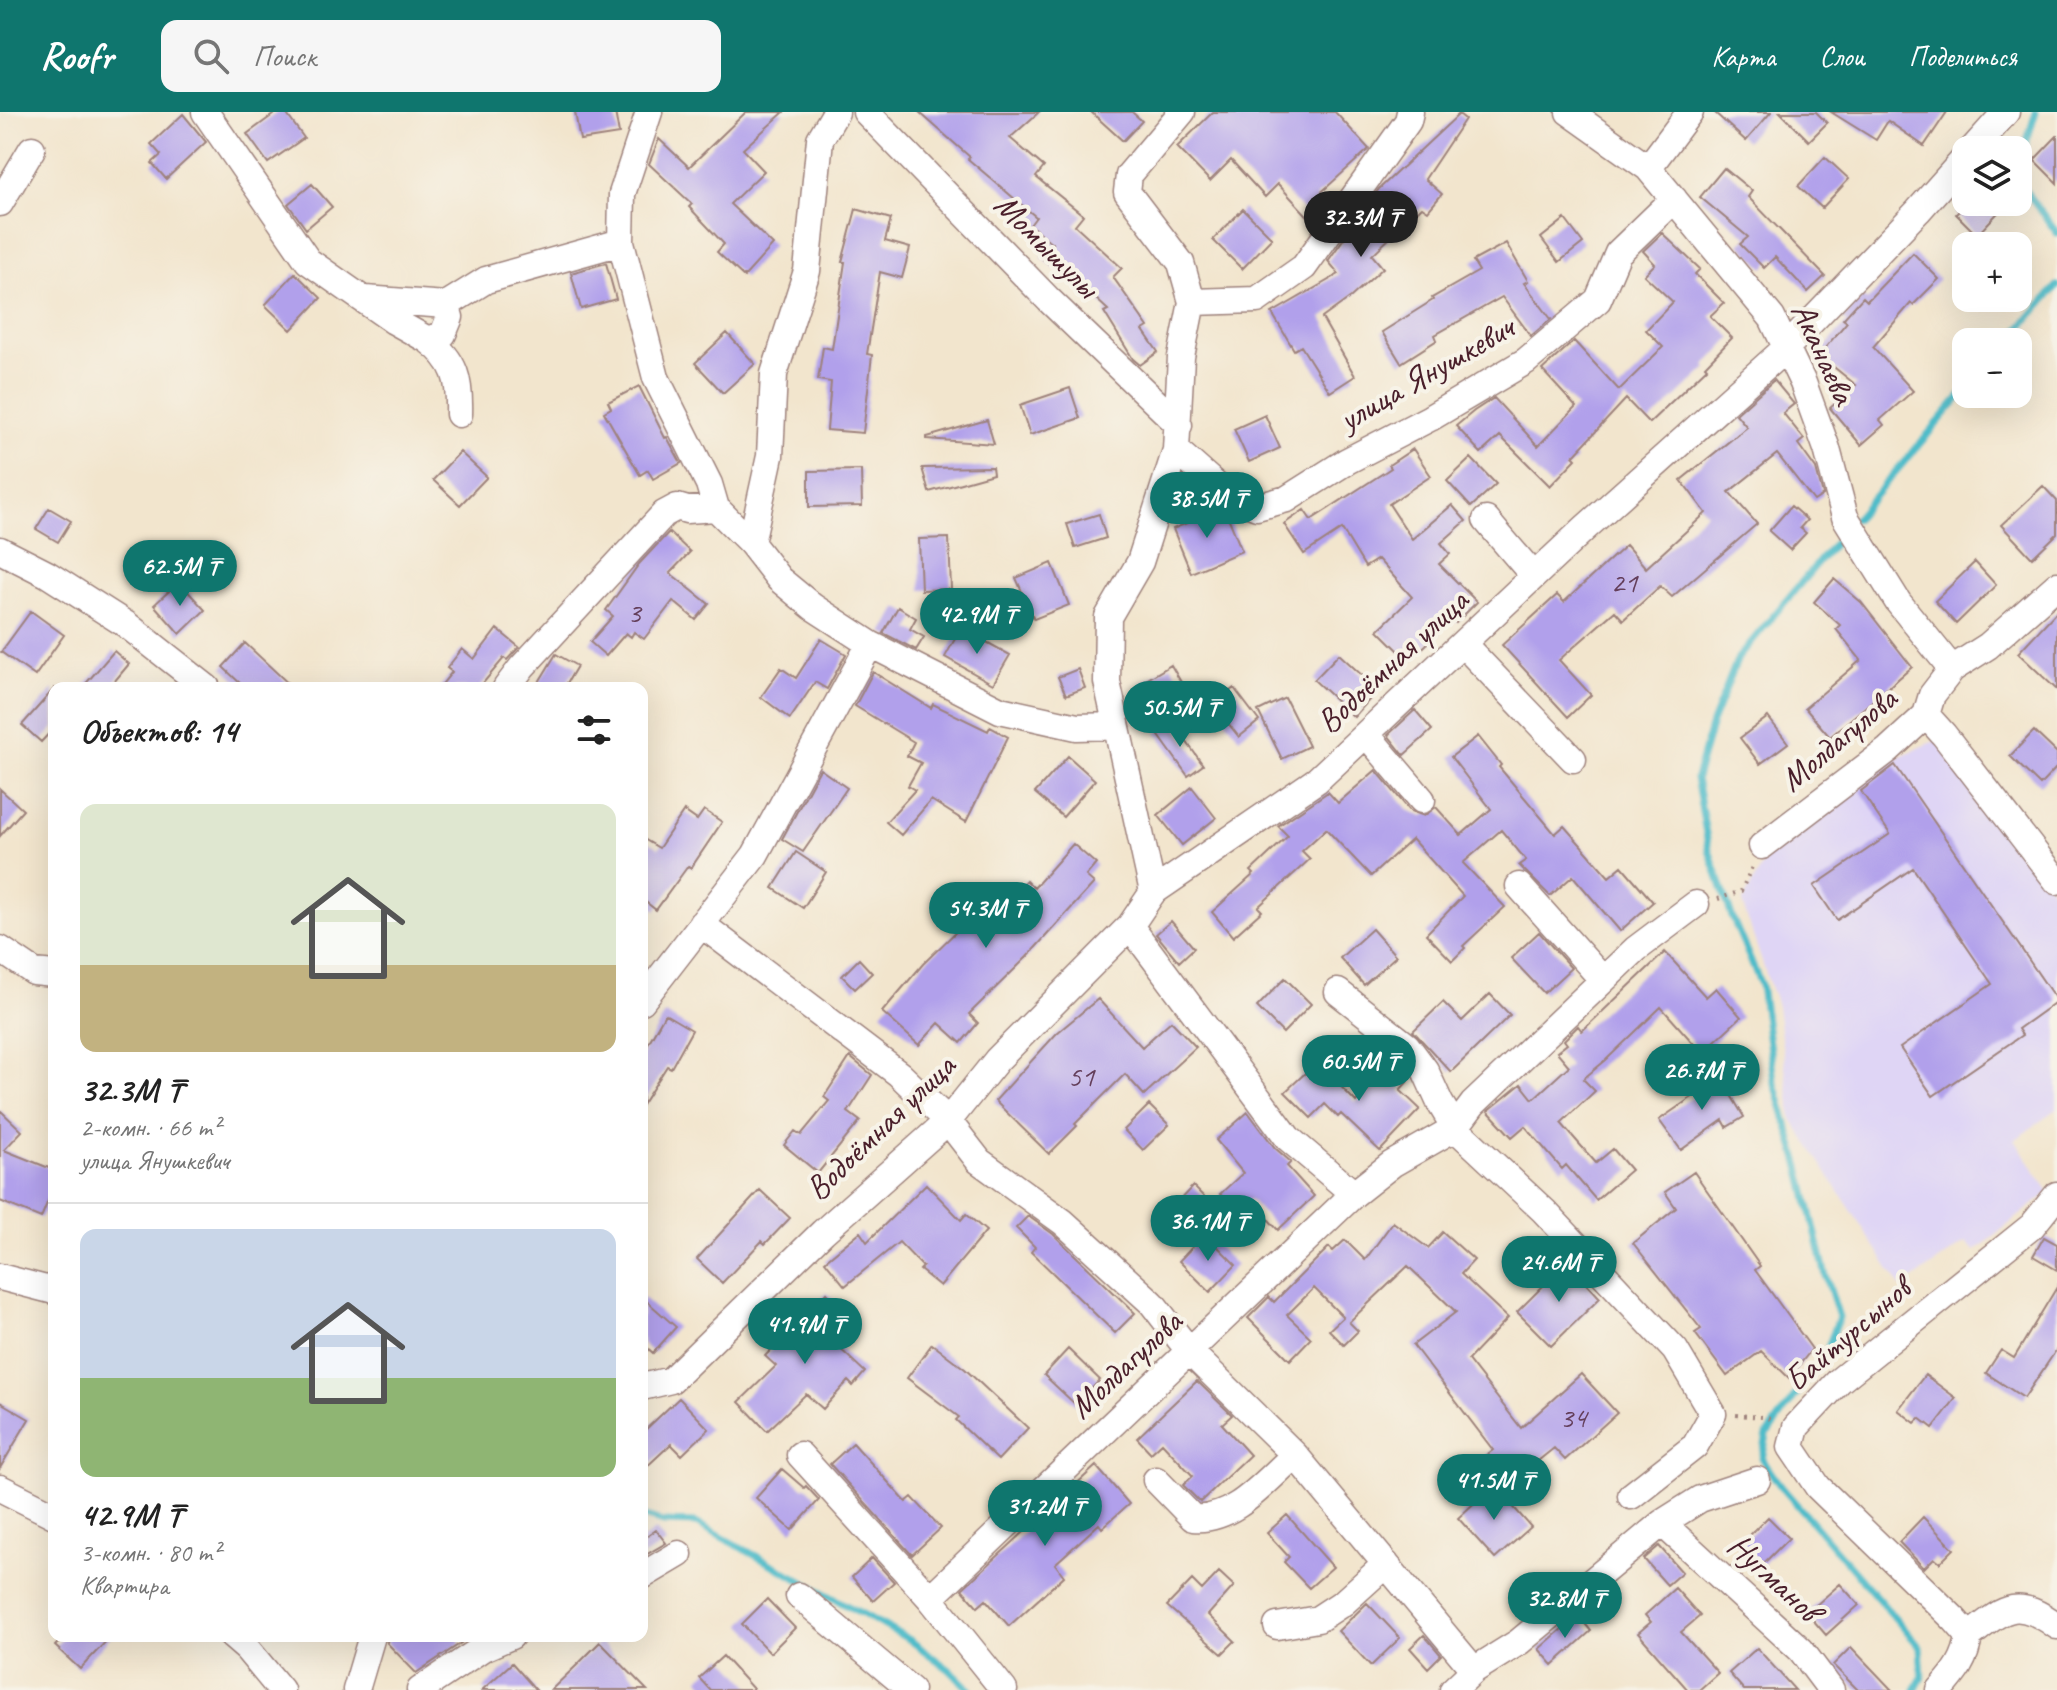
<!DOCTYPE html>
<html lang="ru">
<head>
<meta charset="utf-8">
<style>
  body { margin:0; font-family:Caveat,sans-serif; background:#f6f6f6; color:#222; height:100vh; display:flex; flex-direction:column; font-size:30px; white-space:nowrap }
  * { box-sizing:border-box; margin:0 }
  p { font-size:26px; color:#767676 }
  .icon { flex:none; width:44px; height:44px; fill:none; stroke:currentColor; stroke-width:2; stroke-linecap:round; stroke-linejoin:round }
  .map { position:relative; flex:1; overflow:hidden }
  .sheet { position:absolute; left:48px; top:570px; width:600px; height:960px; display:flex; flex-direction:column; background:#fff; border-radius:16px; box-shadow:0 8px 32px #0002 }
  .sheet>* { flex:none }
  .fabs { position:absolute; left:1952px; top:24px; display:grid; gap:16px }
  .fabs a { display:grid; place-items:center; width:80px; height:80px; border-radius:16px; background:#fff; box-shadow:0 8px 32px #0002; font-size:40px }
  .price { position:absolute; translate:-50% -68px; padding:0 18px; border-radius:28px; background:#0f766e; color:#fff; font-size:26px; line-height:52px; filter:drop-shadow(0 2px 4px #0008) }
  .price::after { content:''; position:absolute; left:50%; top:48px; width:24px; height:18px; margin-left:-12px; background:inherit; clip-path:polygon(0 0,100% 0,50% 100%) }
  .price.current { background:#222; color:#fff }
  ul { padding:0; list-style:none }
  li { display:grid; align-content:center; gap:16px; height:424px; padding:0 32px }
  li+li { border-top:2px solid #e0e0e0 }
  li span { display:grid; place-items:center; height:248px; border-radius:16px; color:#555 }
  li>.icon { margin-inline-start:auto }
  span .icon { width:144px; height:144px; fill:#fffc; stroke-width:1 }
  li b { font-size:34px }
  h2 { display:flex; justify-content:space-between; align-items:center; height:96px; padding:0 32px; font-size:34px }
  header { display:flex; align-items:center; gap:48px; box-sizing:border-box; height:112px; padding:0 40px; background:#0f766e; color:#fff }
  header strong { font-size:38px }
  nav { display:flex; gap:44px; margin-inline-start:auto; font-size:28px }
  .search { width:560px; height:72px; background:#f6f6f6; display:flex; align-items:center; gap:20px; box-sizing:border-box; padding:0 28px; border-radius:16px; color:#767676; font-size:30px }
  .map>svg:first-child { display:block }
  .built { fill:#dfd5f5 }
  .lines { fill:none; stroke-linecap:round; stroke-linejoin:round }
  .stream { stroke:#4fbcc9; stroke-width:7 }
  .building { fill:#b1a0eb }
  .minor-casing { stroke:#9e827c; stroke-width:29 }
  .path { stroke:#9e827c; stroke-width:4; stroke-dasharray:2 6; stroke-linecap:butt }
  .minor { stroke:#fff; stroke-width:26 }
  .labels { text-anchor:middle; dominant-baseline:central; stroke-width:8; stroke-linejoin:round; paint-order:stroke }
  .number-label { font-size:30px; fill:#643f5b }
  .street-label { font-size:34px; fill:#4a1f2b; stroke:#f7f3e8 }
</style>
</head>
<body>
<header>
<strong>Roofr</strong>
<div class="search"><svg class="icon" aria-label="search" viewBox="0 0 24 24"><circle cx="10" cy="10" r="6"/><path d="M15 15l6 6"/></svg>Поиск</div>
<nav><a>Карта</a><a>Слои</a><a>Поделиться</a></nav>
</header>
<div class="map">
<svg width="2057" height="1578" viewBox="0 0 2057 1578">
  <rect width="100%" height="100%" fill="#f7f3e8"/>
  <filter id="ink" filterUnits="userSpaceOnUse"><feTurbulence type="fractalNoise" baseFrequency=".0125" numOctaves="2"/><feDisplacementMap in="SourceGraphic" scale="16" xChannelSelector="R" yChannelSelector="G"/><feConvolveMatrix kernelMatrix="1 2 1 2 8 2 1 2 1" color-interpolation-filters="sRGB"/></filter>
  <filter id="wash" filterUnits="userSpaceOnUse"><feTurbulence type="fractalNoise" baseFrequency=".006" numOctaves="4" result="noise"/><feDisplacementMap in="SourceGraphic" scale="32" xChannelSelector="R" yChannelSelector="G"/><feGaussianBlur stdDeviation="1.8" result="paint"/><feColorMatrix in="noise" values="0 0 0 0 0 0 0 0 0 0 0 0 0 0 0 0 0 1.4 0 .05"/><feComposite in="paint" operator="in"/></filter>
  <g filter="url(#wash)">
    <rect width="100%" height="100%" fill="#f2e5cd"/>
    <path class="built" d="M1937,628L2057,785V997L2015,1028L2049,1080L1975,1139L1966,1130L1901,1175L1792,1007L1777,894L1742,791L1770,740L1892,648Z"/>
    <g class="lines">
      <path class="stream" d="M2036,0L2023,41L2021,73L2057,121
        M2008,230L2057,174
        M1855,407L1966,278
        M1847,416L1738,546L1712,611L1696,666L1709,738L1732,805L1761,873L1774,968L1800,1055L1826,1164L1839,1205L1826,1241L1767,1323L1762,1347L1779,1372L1920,1535L1922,1565L1915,1578
        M642,1404L663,1410L696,1411L910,1528L950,1558L970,1578"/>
    </g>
    <g id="blocks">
      <path class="building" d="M277,0H285L304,26L268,51L247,22Z
        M575,0H615L619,22L580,28Z
        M746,0H784L743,37L764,59L730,92L773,133L744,165L717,140L724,132L689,95L692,92L649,52L659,27L689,55Z
        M919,0H1039L1010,26L1044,55L1036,65L1083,103L1075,113L1122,156L1113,165L1148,215L1143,218L1158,240L1140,253L1133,247L1104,200L1108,198L1065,158L1062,162L1042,146L1053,132L1030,113L1036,105L968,47L970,45Z
        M1091,0H1132L1142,9L1123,29Z
        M1213,0H1335L1369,37L1316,85L1326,96L1315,112L1278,72L1265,85L1231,48L1210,69L1177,35Z
        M1714,0H1771L1746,29Z
        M1780,0H1816L1827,11L1809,29Z
        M1831,0H1947L1924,34L1888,9L1876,28Z
        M183,2L206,30L166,67L152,51L161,43L151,32Z
        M1459,2L1465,7L1425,67L1442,82L1428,99L1422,95L1372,143L1383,156L1351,185L1322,206L1355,264L1330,280L1301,234L1294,238L1272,201L1339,162L1328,149L1379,77Z
        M2057,24V71L2034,48Z
        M1825,45L1849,67L1822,96L1798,74Z
        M1724,56L1752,79L1748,85L1825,164L1808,180L1775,145L1764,156L1740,132L1748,125L1700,85Z
        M312,72L332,95L306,117L288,92Z
        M1968,90H2008L1977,123L1956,102Z
        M856,97L891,107L885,129L910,136L902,166L880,160L867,242L872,243L863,321L827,318L831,270L818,268L823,235L832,237L845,150H842Z
        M1243,97L1272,126L1242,157L1213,128Z
        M1565,107L1583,131L1559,150L1541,126Z
        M1662,121L1700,157L1695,162L1724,191L1710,204L1732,226L1705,254L1707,256L1649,311L1626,287L1573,344L1576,347L1550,374L1500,324L1481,341L1456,314L1474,299L1494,286L1538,334L1576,295L1542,258L1574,229L1619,278L1663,235L1646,218L1673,190L1644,163L1655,152L1643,139Z
        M1506,131L1528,169L1524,171L1551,207L1531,224L1502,185L1435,223L1437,228L1401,251L1382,220L1433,188L1432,186L1479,159L1473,149Z
        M1913,141L1939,167L1913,193L1911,191L1873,235L1913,279L1880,308L1884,313L1861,333L1830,296L1856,273L1819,243L1847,210L1843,207L1863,185L1867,189Z
        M606,151L616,187L581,197L571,161Z
        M295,161L321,186L291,218L265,193Z
        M727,221L755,252L723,281L695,251Z
        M1774,268L1794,292L1783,301L1804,327L1798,332L1816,357L1823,383L1814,389L1777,342L1729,380L1757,412L1672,485L1660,474L1623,508L1615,499L1559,548L1591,583L1568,605L1502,533L1557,483L1564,490L1626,433L1646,456L1706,401L1681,368L1747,315L1736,302Z
        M639,274L665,326L667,325L681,351L653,367L648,358L640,363L604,300L611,296L608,290Z
        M1070,276L1080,306L1030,323L1020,293Z
        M1265,303L1280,336L1249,350L1234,317Z
        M987,308L994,332L927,327V325Z
        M1413,337L1431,364L1389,392L1412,427L1452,393L1466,409L1441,431L1450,442L1439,452L1477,490L1456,511L1453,507L1409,549L1378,518L1412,485L1378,447L1365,455L1342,417L1304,442L1284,412L1304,398L1311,408L1391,356L1389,353Z
        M460,340L487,365L460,393L433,368Z
        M1471,346L1496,372L1471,395L1447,369Z
        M992,355L993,362L929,380L922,356Z
        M861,358L862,394L809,395V359Z
        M2043,374L2057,389V422L2032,446L2001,413Z
        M1791,394L1807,408L1800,416L1806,421L1790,438L1769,419Z
        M49,396L71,409L58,430L36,417Z
        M1219,397L1226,400L1242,439L1191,461L1173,417Z
        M1099,402L1106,426L1075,436L1067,412Z
        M669,420L690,440L670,461L709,492L696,508L673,489L644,527L634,520L631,525L626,521L606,544L590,530L613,504L606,498L639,452Z
        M949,426L951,477L921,478L919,427Z
        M1975,450L1996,473L1956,512L1935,489Z
        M1052,451L1069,493L1034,507L1016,466Z
        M1834,467L1861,490L1912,555L1830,625L1805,596L1861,548L1836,517L1840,513L1814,490Z
        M179,470L205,498L180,522L154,493Z
        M898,495L916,506L910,517L924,525L916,538L883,521Z
        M31,499L64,523L35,564L1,540Z
        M2057,499V578L2018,541Z
        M961,516L1010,543L993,572L945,545Z
        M497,517L519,535L507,548L504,546L479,576H439L452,560L447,556L462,537L474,547Z
        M821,527L846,542L827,577L815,570L790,607L761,585L781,556L796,566Z
        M245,531L293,576H245L223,555Z
        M114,539L129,552L109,576H82Z
        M556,542L577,554L564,576H551L539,570Z
        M1339,542L1378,578L1354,605L1314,568Z
        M1171,553L1189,584L1160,602L1141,571Z
        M1078,557L1085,576L1066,583L1058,565Z
        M873,560L931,596L933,592L988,619L990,615L1008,625L966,710L931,688L901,723L886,710L915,678L908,674L921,651L907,644L914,630L855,594Z
        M1234,576L1259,609L1239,625L1213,592Z
        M54,577V616L41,630L22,613Z
        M1285,586L1309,634L1282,647L1258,599Z
        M1415,598L1432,618L1404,643L1388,623Z
        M1768,605L1788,631L1760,652L1740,626Z
        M1172,609L1203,653L1188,664L1157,621Z
        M2034,619L2057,641V655L2040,673L2010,644Z
        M1478,624L1501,653L1499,655L1555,722L1564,714L1609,765L1622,754L1653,790L1620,819L1573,764L1550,784L1519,753L1526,748L1501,718L1463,751L1505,795L1463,834L1465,836L1452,849L1426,822L1463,784L1412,727L1371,764L1326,717L1302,739L1310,747L1258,795L1262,799L1233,825L1212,800L1254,762L1251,759L1288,724L1278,714L1328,680L1338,691L1376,658L1410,699L1424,704L1436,695L1461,723L1491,697L1451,645Z
        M1068,644L1095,668L1063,705L1035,681Z
        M1895,653L2057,889L2018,917L2022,923L1933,984L1900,936L1992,872L1913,756L1837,808L1814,774L1890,722L1861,679Z
        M820,657L847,676L803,740L782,727Z
        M1192,675L1216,706L1182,733L1158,703Z
        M0,677L23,698L0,724Z
        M704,698L722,710L691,756L688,754L656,798L642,787V726L659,736L684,699L697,708Z
        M1073,732L1096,752L1086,764L1094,771L1027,845L969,902L978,911L961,931L939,911L919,933L882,900L923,852L961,815L936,788L953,772L988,809L1026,768L1034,776Z
        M796,740L826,760L803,796L773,776Z
        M1171,809L1194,836L1179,850L1156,822Z
        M1372,817L1396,844L1364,873L1340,846Z
        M1539,820L1571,856L1544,881L1511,846Z
        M1665,840L1706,885L1716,876L1741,905L1702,941L1661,895L1606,948L1583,967L1595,979L1561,1011L1596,1051L1613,1037L1631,1058L1596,1088L1566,1053L1562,1057L1525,1014L1512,1025L1488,999L1521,972L1533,987L1569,954L1557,940L1567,932L1564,928L1578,914L1582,919Z
        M859,847L872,861L855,877L842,864Z
        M1285,866L1311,892L1283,921L1257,895Z
        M1490,882L1510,903L1451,960L1413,919L1443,890L1462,909Z
        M1098,887L1142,935L1171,909L1196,935L1144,983L1125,962L1075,1012L1077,1014L1049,1042L995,989L1057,921Z
        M665,902L692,918L671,956L667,954L642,993V942Z
        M850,945L872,963L848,1000L860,1009L818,1061L784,1033L795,1019L801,1023L829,989L824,985Z
        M1317,950L1356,990L1393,952L1409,968L1400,978L1420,997L1380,1039L1341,1002L1338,1005L1325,992L1311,1006L1285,980Z
        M1716,958L1744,1005L1727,1015L1723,1008L1681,1038L1659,1008L1704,977L1699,968Z
        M1149,993L1169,1013L1143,1038L1124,1018Z
        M0,998L22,1019L4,1038L54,1058V1074L41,1106L0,1089Z
        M1248,1000L1275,1036L1291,1050L1287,1054L1314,1084L1278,1118L1250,1087L1237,1100L1220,1082L1243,1061L1216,1028Z
        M1694,1060L1760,1154L1755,1158L1812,1237L1789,1266L1761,1239L1727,1264L1695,1221L1701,1217L1633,1131L1676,1096L1665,1080Z
        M926,1072L961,1108L966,1102L986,1119L940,1174L920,1158L923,1155L899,1130L845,1174L825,1149L860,1120L867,1130Z
        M1193,1074L1210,1091L1189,1113L1172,1096Z
        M760,1078L790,1106L765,1132L762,1129L722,1171L697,1147Z
        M1028,1104L1053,1122L1135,1201L1115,1221L1031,1140L1035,1135L1016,1116Z
        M1393,1110L1428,1136L1443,1120L1474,1148L1461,1162L1508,1206L1468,1248L1521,1316L1581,1262L1617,1301L1565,1348L1554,1336L1508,1373L1485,1344L1493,1338L1413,1233L1456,1200L1408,1154L1349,1210L1358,1219L1344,1233L1329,1218L1343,1205L1314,1176L1287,1203L1311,1226L1290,1248L1248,1206L1269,1185L1274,1190L1329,1135L1333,1139L1345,1128L1365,1148Z
        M1205,1122L1236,1153L1210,1180L1179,1149Z
        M2044,1125L2057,1132V1158L2033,1144Z
        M1567,1150L1600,1186L1551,1234L1517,1200Z
        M2057,1175V1237L2024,1286L1986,1261L2001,1238L2014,1246Z
        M827,1181L840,1195L835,1200L851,1218L835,1232L865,1260L853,1274L848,1269L823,1297L806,1282L767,1319L739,1290L776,1254L765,1244Z
        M642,1185L676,1215L653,1241L642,1231Z
        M932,1232L965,1257L1028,1316L998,1348L956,1308L959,1305L907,1266Z
        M1068,1237L1100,1268L1076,1293L1044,1263Z
        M1925,1263L1956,1286L1933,1316L1920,1306L1915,1311L1898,1298Z
        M1197,1269L1232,1303L1222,1312L1250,1343L1200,1390L1183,1373L1193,1364L1162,1331L1151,1341L1137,1326Z
        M679,1286L709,1317L682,1343L671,1332L642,1359V1321Z
        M0,1290L29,1307L0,1356Z
        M853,1331L906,1390L912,1385L941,1416L912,1443L830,1352Z
        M1096,1354L1129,1392L1102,1416L1099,1412L1055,1452L1064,1464L1009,1514L986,1488L978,1495L962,1477Z
        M782,1357L804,1376L806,1374L819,1388L792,1418L756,1386Z
        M1494,1373L1531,1415L1495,1447L1458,1406Z
        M1287,1403L1333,1455L1309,1476L1284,1450L1289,1445L1267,1421Z
        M1768,1405L1789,1426L1758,1457L1737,1436Z
        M1923,1405L1954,1437L1940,1451L1934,1446L1924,1456L1899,1430Z
        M656,1418L666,1431L642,1445V1428Z
        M1659,1434L1682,1460L1667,1473L1644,1447Z
        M872,1446L894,1470L873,1489L852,1465Z
        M1219,1460L1234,1474L1208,1503L1235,1529L1222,1542L1167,1494L1192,1468L1202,1478Z
        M1840,1472L1859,1493L1826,1523L1807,1501Z
        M1675,1476L1700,1504L1681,1520L1718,1561L1699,1578H1688L1638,1521L1651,1510L1645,1503Z
        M767,1487L795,1516L770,1541L742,1512Z
        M1367,1491L1400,1526L1371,1554L1338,1519Z
        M1578,1503L1591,1519L1553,1553L1539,1537Z
        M1424,1523L1441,1543L1428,1556L1410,1536Z
        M65,1524H111L80,1557L55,1534Z
        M388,1524H455L461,1531L416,1561L387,1531Z
        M600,1530L647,1578H551L576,1554Z
        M1851,1535L1892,1578H1858L1833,1553Z
        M1757,1536L1795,1578H1744L1729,1561Z
        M723,1544L754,1578H710L699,1566Z
        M512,1551L536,1578H482Z"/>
    </g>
  </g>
  <g filter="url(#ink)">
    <use href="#blocks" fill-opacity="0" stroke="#9e827c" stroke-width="2"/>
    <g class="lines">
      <defs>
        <path id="minor" d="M205,0L308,149L394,209L428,228L443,222L450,205L446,193
          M649,0L622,82L621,130L656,266L709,372L716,396L751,431L779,467L813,495L870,532L1000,598L1077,615L1116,614
          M866,0L1049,188L1179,313
          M1569,0L1648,56L1772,206L1803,271L1827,337L1845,405L1898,490L1952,557
          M1972,38L2006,0
          M1648,56L1690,0
          M0,91L32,37
          M365,187L446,193L486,168L621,130
          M1192,190L1257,188L1304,155L1408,9L1410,0
          M428,228C456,249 460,268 459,302
          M1176,338L1227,383L1257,395L1287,387L1347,349L1430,306L1526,249L1598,188L1618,141L1674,87
          M1486,408L1534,464
          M751,431L770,344L774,262L807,159L820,27L836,0
          M0,438L47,462L127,513L207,576
          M1463,532L1573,647
          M506,576L522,555L664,402L677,395L687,398L716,396
          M1926,603L1944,623L2057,769
          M1366,622L1422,688
          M1762,734L1888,638L1926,603L1932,583L1952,557L1988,534L2057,473
          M1519,774L1603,868
          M1153,780L1107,570L1108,505L1140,450L1176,338L1181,245L1192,190L1181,151L1127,80L1129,63L1182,0
          M701,812L899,962L948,1009L979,1049L1063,1110L1152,1191L1190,1240L1295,1343L1474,1558
          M1130,814L1288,1026L1354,1082
          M0,837L34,860L54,862
          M1338,880L1407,934L1425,958L1440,991L1455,1016L1544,1099L1675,1238L1713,1302L1695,1334L1631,1384
          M642,889L755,743L870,532
          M0,1165L54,1179
          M642,1275L671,1268L823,1120L948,1009L997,948L1130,814L1153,780L1317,668L1584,417L1785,237L1918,99L1966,45
          M800,1343L930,1486L1004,1578
          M1156,1368L1193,1406C1234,1410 1266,1368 1295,1343
          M0,1376L54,1403
          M1662,1411L1801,1538L1831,1578
          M642,1464L679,1442
          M799,1484L911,1578
          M930,1486L1354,1082L1392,1052L1455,1016L1473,992L1636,837L1696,792
          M1277,1514L1318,1507L1344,1490L1386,1452
          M232,1524L247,1537L281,1578
          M1969,1524C2005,1496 2016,1484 2057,1514
          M356,1578L372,1524
          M420,1578L483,1536L511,1524
          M1453,1578L1474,1558L1519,1530L1662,1411L1700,1387L1757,1368
          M1940,1578C1955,1561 1966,1548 1969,1524L1954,1507L1818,1375L1791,1335L1796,1315L1839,1269L2032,1114L2057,1083"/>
      </defs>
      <use href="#minor" class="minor-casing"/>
      <path class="path" d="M1718,787L1741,779L1752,755
        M1736,1303L1763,1305L1774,1308"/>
      <use href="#minor" class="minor"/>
    </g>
  </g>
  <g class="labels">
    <g class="number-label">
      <text x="1624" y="470">21</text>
      <text x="634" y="500">3</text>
      <text x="1081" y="964">51</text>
      <text x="1573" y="1305">34</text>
    </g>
    <g class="street-label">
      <text transform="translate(1047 133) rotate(45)">Момышулы</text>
      <text transform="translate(1824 241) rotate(65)">Аканаева</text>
      <text transform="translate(1426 261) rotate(-30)">улица Янушкевич</text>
      <text transform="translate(1392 549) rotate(-43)">Водоёмная улица</text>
      <text transform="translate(1838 627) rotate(-40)">Молдагулова</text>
      <text transform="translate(880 1015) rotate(-44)">Водоёмная улица</text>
      <text transform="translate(1847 1222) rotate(-41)">Байтурсынов</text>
      <text transform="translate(1125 1252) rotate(-43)">Молдагулова</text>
      <text transform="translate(1774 1465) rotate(43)">Нугманов</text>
    </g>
  </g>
</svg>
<div class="fabs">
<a><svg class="icon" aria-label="layers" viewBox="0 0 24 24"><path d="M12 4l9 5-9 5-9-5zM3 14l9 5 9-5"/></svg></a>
<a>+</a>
<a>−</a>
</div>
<b class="price current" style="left:1361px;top:147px">32.3M ₸</b>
<b class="price" style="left:1207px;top:428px">38.5M ₸</b>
<b class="price" style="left:180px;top:496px">62.5M ₸</b>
<b class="price" style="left:977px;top:544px">42.9M ₸</b>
<b class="price" style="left:1180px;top:637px">50.5M ₸</b>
<b class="price" style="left:986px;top:838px">54.3M ₸</b>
<b class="price" style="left:1359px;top:991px">60.5M ₸</b>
<b class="price" style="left:1702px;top:1000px">26.7M ₸</b>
<b class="price" style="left:1208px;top:1151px">36.1M ₸</b>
<b class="price" style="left:1559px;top:1192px">24.6M ₸</b>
<b class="price" style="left:805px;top:1254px">41.9M ₸</b>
<b class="price" style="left:1494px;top:1410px">41.5M ₸</b>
<b class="price" style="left:1045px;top:1436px">31.2M ₸</b>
<b class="price" style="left:1565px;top:1528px">32.8M ₸</b>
<section class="sheet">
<h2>Объектов: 14<svg class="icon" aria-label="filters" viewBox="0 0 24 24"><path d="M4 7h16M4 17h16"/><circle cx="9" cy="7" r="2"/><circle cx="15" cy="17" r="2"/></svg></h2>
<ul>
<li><span style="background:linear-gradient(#dfe7d0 65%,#c2b280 0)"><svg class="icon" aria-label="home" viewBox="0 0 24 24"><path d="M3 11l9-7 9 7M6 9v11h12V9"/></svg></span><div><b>32.3M ₸</b><p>2-комн. · 66 m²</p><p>улица Янушкевич</p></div></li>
<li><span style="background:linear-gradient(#c9d6e8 60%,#8fb573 0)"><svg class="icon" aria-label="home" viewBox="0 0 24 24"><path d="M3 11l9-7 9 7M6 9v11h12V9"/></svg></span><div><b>42.9M ₸</b><p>3-комн. · 80 m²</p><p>Квартира</p></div></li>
</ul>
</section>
</div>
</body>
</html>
